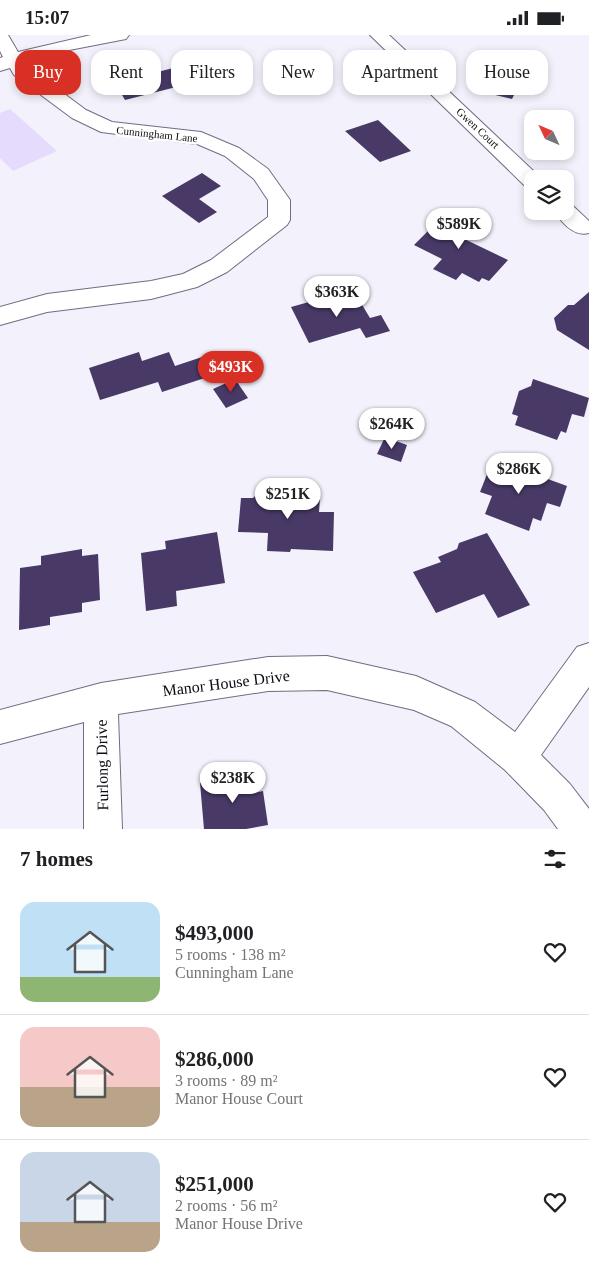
<!DOCTYPE html>
<html lang="en">
<head>
<meta charset="utf-8">
<style>
  body { margin:0; font-family:"Times New Roman",serif; background:#f6f6f6; color:#202124; height:100vh; display:flex; flex-direction:column; font-size:19px; white-space:nowrap }
  * { box-sizing:border-box; margin:0 }
  p { font-size:16px; color:#757577 }
  .icon { flex:none; width:28px; height:28px; fill:none; stroke:currentColor; stroke-width:2; stroke-linecap:round; stroke-linejoin:round }
  .map { position:relative; height:794px; overflow:hidden }
  .panel { display:flex; flex-direction:column; background:#fff; flex:1 }
  .panel>* { flex:none }
  .hud { position:absolute; left:15px; top:15px; width:560px; height:45px; display:flex; gap:10px }
  .needle { width:32px; rotate:314deg }
  .buttons { position:absolute; left:524px; top:75px; display:grid; gap:10px }
  .buttons a { display:grid; place-items:center; width:50px; height:50px; border-radius:10px; background:#fff; box-shadow:0 2px 8px #0003; font-size:25px }
  .price { position:absolute; translate:-50% -42px; padding:0 11px; border-radius:18px; background:#fff; color:#222; font-size:16px; line-height:32px; filter:drop-shadow(0 1px 2px #0008) }
  .price::after { content:''; position:absolute; left:50%; top:30px; width:15px; height:11px; margin-left:-8px; background:inherit; clip-path:polygon(0 0,100% 0,50% 100%) }
  .price.on { background:#d93025; color:#fff }
  ul { padding:0; list-style:none }
  li { display:flex; align-items:center; gap:15px; height:125px; padding:0 20px }
  li+li { border-top:1px solid #e0e0e0 }
  li span { display:grid; place-items:center; flex:none; width:140px; height:100px; border-radius:15px; color:#555 }
  li>.icon { margin-inline-start:auto }
  span .icon { width:60px; height:60px; fill:#fffc; stroke-width:1 }
  li b { font-size:21px }
  h2 { display:flex; justify-content:space-between; align-items:center; height:60px; padding:0 20px; font-size:21px }
  .chip { padding:0 18px; border-radius:15px; background:#fff; box-shadow:0 2px 8px #0003; font-size:18px; line-height:45px }
  .chip.on { background:#d93025; color:#fff }
  .status { display:flex; justify-content:space-between; align-items:center; height:35px; padding:0 25px; background:#fff; direction:ltr }
  .status svg { height:14px; fill:currentColor }
  .map>svg:first-child { display:block }
  .green { fill:#e5dcfd }
  .building { fill:#483967 }
  .lines { fill:none; stroke-linecap:round; stroke-linejoin:round }
  .minor-casing { stroke:#726c82; stroke-width:2 }
  .minor { fill:#fff; fill-rule:evenodd }
  .labels { text-anchor:middle; dominant-baseline:central; stroke-width:5; stroke-linejoin:round; paint-order:stroke }
  .far-street-label { font-size:11px; fill:#0d0b13; stroke:#fff }
  .near-street-label { font-size:16px; fill:#0d0b13; stroke:#fff }
</style>
</head>
<body>
<div class="status"><b>15:07</b><svg viewBox="0 0 49 12"><path d="M0 12V9h3v3zM5 12V6h3v6zM10 12V3h3v9zM15 12V0h3v12zM26 1h20v11H26zM47 4h2v5h-2z"/></svg></div>
<div class="map">
<svg width="589" height="794" viewBox="0 0 589 794">
  <rect width="100%" height="100%" fill="#f3f1fb"/>
  <path class="green" d="M10,74L57,116L13,136L0,123V78Z"/>
  <path class="building" d="M177,32L188,49L125,65L115,48Z
    M502,39L522,44L512,64L491,59Z
    M378,85L411,116L380,127L345,96Z
    M202,138L221,151L199,164L217,177L199,188L162,161Z
    M451,173L470,182L454,199L508,225L489,246L482,243L479,247L462,238L456,245L433,234L442,224L414,210Z
    M345,257L350,265L358,263L370,283L381,280L390,296L366,303L360,293L309,308L291,272Z
    M589,257V315L557,295L554,283L568,270H574Z
    M139,317L142,326L169,317L175,331L208,320L217,339L162,357L158,347L100,365L89,333Z
    M235,344L248,363L226,373L213,354Z
    M533,344L589,363L584,382L572,379L566,398L561,396L557,405L515,390L518,381L512,379L519,356L531,351Z
    M385,402L407,410L401,427L377,419Z
    M493,424L567,451L560,472L547,468L541,486L533,483L529,496L485,479L492,461L480,457Z
    M299,452L307,462L320,463L319,477H334L333,516L291,514L290,517L267,516L268,498L238,497L241,463H253L262,454Z
    M217,497L225,548L176,556L177,571L146,576L141,518L166,514L165,506Z
    M487,498L530,570L498,583L484,559L436,578L413,537L441,527L438,522L457,514L459,508Z
    M82,514V521L98,519L100,565L82,568V577L50,582V590L19,595L20,533L41,530V521Z
    M252,738L254,758L263,756L268,790L246,794H204L200,748Z"/>
  <g class="lines">
    <defs>
      <path id="minor" d="M0,0H8L18,17L91,0H129L126,4L59,17L25,27L28,32L86,75L112,87L201,97L239,113L268,134L290,165V185L287,190L227,237L197,252L151,264L47,277L0,290V272L47,259L151,246L183,239L211,225L268,182V165L254,144L225,121L197,109L101,97L72,83L14,40L10,33L0,36V23L3,22L0,16Z
        M370,0H389L542,144H532V152L524,150Z
        M565,169L573,171L589,186V198C574,202 562,188 554,176H565Z
        M589,608V652L541,720L570,749L589,774V794H558L544,775L505,735L451,691L414,675L327,655L268,656L118,679L122,794H84V687L0,709V675L101,648L268,622L327,621L416,641L475,667L515,697L577,612Z"/>
    </defs>
    <use href="#minor" class="minor-casing"/>
    <use href="#minor" class="minor"/>
  </g>
  <g class="labels">
    <g class="far-street-label">
      <text transform="translate(478 93) rotate(43)">Gwen Court</text>
      <text transform="translate(157 99) rotate(6)">Cunningham Lane</text>
    </g>
    <g class="near-street-label">
      <text transform="translate(226 648) rotate(-7)">Manor House Drive</text>
      <text transform="translate(102 730) rotate(-91)">Furlong Drive</text>
    </g>
  </g>
</svg>
<div class="buttons">
<a><svg class="needle" viewBox="-14 -14 28 28"><path d="M0-13l5 13h-10z" fill="#e53935"/><path d="M0 13l5-13h-10z" fill="#757577"/></svg></a>
<a><svg class="icon" aria-label="layers" viewBox="0 0 24 24"><path d="M12 4l9 5-9 5-9-5zM3 14l9 5 9-5"/></svg></a>
</div>
<b class="price" style="left:459px;top:215px">$589K</b>
<b class="price" style="left:337px;top:283px">$363K</b>
<b class="price on" style="left:231px;top:358px">$493K</b>
<b class="price" style="left:392px;top:415px">$264K</b>
<b class="price" style="left:519px;top:460px">$286K</b>
<b class="price" style="left:288px;top:485px">$251K</b>
<b class="price" style="left:233px;top:769px">$238K</b>
<div class="hud">
<a class="chip on">Buy</a>
<a class="chip">Rent</a>
<a class="chip">Filters</a>
<a class="chip">New</a>
<a class="chip">Apartment</a>
<a class="chip">House</a>
</div>
</div>
<section class="panel">
<h2>7 homes<svg class="icon" aria-label="filters" viewBox="0 0 24 24"><path d="M4 7h16M4 17h16"/><circle cx="9" cy="7" r="2"/><circle cx="15" cy="17" r="2"/></svg></h2>
<ul>
<li><span style="background:linear-gradient(#bfe0f5 75%,#8fb573 0)"><svg class="icon" aria-label="home" viewBox="0 0 24 24"><path d="M3 11l9-7 9 7M6 9v11h12V9"/></svg></span><div><b>$493,000</b><p>5 rooms · 138 m²</p><p>Cunningham Lane</p></div><svg class="icon" aria-label="heart" viewBox="0 0 24 24"><path d="M12 20l-8-8c-3-5 5-10 8-4 3-6 11-1 8 4z"/></svg></li>
<li><span style="background:linear-gradient(#f6c9c9 60%,#b9a48a 0)"><svg class="icon" aria-label="home" viewBox="0 0 24 24"><path d="M3 11l9-7 9 7M6 9v11h12V9"/></svg></span><div><b>$286,000</b><p>3 rooms · 89 m²</p><p>Manor House Court</p></div><svg class="icon" aria-label="heart" viewBox="0 0 24 24"><path d="M12 20l-8-8c-3-5 5-10 8-4 3-6 11-1 8 4z"/></svg></li>
<li><span style="background:linear-gradient(#c9d6e8 70%,#b9a48a 0)"><svg class="icon" aria-label="home" viewBox="0 0 24 24"><path d="M3 11l9-7 9 7M6 9v11h12V9"/></svg></span><div><b>$251,000</b><p>2 rooms · 56 m²</p><p>Manor House Drive</p></div><svg class="icon" aria-label="heart" viewBox="0 0 24 24"><path d="M12 20l-8-8c-3-5 5-10 8-4 3-6 11-1 8 4z"/></svg></li>
</ul>
</section>
</body>
</html>
